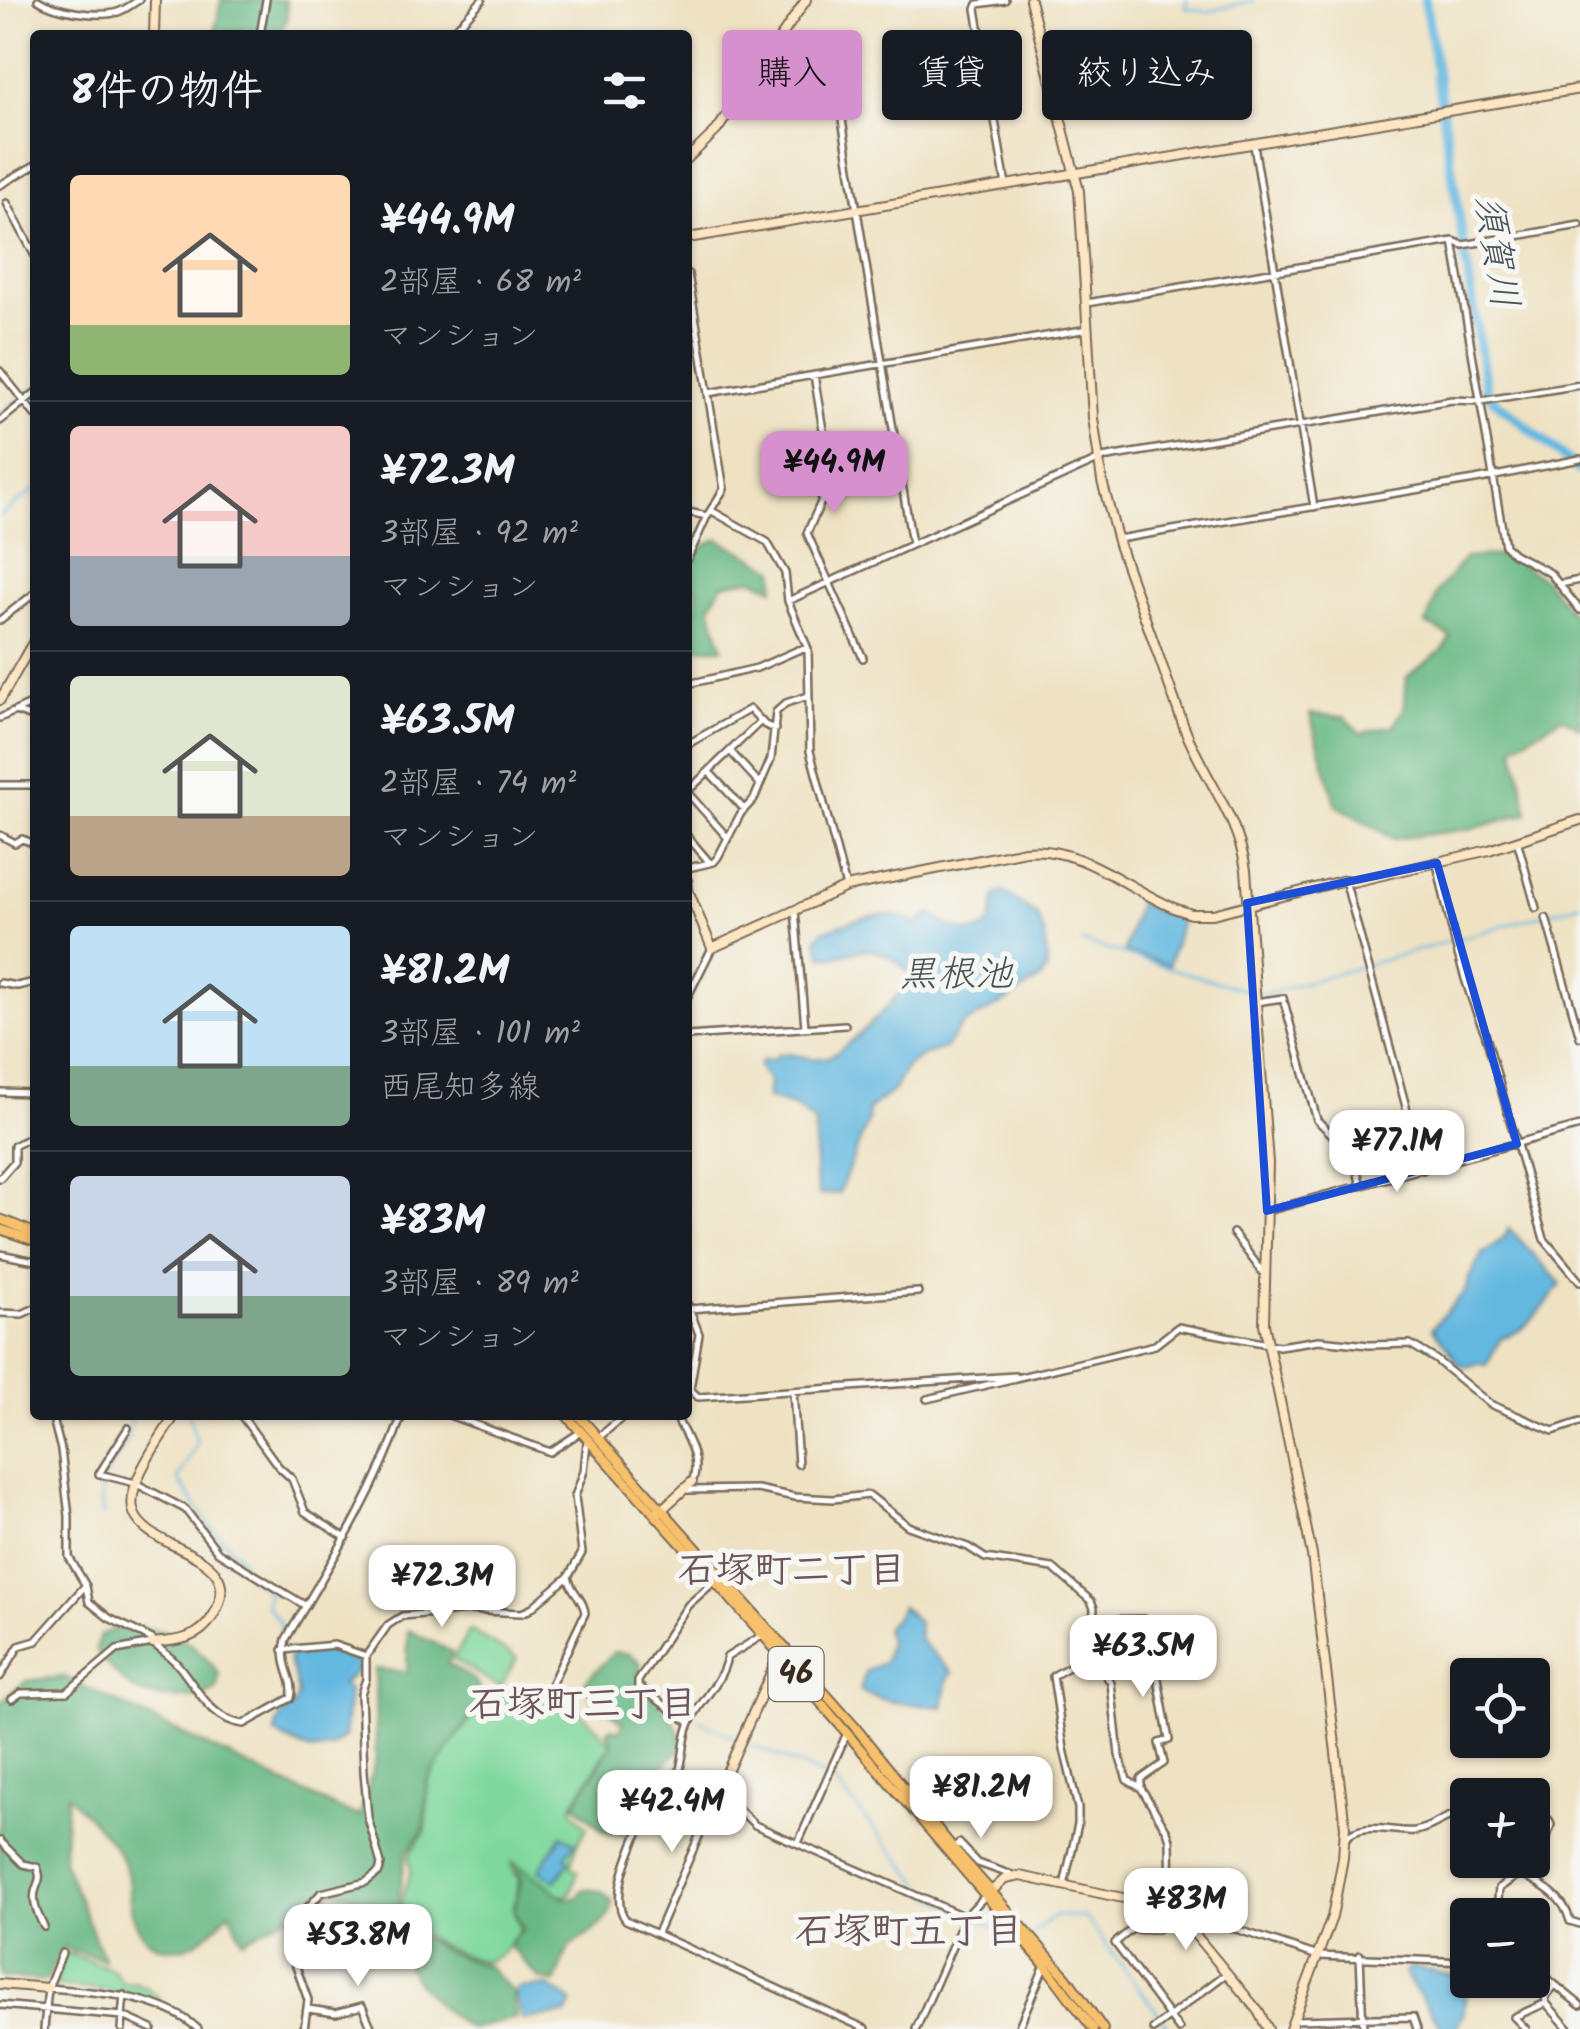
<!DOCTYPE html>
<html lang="ja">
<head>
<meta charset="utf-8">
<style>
  body { margin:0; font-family:Kalam,"Klee One",sans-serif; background:#242831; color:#f1f3f6; height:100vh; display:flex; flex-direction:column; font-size:38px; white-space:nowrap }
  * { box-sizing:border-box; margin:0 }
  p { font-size:32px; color:#9ea1a6 }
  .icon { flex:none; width:55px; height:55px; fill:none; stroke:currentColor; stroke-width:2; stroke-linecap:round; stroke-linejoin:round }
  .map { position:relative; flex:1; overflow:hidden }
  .details { position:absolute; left:30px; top:30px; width:662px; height:1390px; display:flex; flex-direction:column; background:#171b24; border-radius:10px; box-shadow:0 2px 8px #0004 }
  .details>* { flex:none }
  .top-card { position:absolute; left:722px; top:30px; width:708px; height:90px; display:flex; gap:20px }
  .tools { position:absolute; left:1450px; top:1658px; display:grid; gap:20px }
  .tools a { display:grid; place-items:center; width:100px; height:100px; border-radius:10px; background:#171b24; box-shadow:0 2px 8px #0004; font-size:50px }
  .price { position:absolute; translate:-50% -85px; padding:0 22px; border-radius:20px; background:#fff; color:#222; font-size:32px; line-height:65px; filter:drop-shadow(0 2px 5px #0008) }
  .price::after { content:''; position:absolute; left:50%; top:60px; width:30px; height:22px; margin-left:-15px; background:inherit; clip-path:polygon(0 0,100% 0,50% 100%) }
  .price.on { background:#d690ce; color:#111 }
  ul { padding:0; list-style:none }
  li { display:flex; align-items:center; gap:30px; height:250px; padding:0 40px }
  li+li { border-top:2px solid #363941 }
  li span { display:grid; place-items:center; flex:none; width:280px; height:200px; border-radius:10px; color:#555 }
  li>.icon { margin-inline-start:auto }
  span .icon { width:120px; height:120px; fill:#fffc; stroke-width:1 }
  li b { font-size:42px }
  h2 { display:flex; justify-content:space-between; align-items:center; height:120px; padding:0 40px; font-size:42px }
  .pill { padding:0 35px; border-radius:10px; background:#171b24; box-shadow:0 2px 8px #0004; font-size:35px; line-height:90px }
  .pill.on { background:#d690ce; color:#111 }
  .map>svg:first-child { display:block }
  .green { fill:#7fd89d; stroke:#5d815e; stroke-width:2.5 }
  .forest { fill:#67b884; stroke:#517151; stroke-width:2.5 }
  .water { fill:#64b8e0; stroke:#50717f; stroke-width:2.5 }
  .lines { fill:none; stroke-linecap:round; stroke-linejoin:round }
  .stream { stroke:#64b8e0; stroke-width:2.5 }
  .river { stroke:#64b8e0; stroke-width:10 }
  .street-casing { stroke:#7a6a58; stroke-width:10 }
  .secondary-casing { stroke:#7a6a58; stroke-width:12 }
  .primary-casing { stroke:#7a6a58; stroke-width:12 }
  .street { stroke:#fff; stroke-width:5 }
  .secondary { stroke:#fce6c4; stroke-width:8 }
  .primary { stroke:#f7c06c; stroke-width:8 }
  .marked { fill:none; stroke:#1d4ed8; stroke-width:8; stroke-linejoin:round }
  .labels { text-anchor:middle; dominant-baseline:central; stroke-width:10; stroke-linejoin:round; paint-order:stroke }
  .shield { fill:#f6f6f2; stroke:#73675e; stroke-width:2.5 }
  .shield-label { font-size:32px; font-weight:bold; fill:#3b2a1e }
  .water-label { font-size:38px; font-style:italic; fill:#475558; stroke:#f6f6f2 }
  .neighbourhood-label { font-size:38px; font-weight:bold; fill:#6d565b; stroke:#f6f6f2 }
</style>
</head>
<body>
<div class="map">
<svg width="1580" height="2029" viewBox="0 0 1580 2029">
  <rect width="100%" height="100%" fill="#f6f6f2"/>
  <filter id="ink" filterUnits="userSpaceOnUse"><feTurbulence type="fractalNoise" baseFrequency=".01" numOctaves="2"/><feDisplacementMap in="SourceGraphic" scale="20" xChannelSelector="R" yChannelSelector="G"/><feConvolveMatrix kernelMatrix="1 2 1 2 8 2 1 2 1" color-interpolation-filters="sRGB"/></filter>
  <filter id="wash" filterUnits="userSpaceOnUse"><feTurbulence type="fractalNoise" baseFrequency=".0048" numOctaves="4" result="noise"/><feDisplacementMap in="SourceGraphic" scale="40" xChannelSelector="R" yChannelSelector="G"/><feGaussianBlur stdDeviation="2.25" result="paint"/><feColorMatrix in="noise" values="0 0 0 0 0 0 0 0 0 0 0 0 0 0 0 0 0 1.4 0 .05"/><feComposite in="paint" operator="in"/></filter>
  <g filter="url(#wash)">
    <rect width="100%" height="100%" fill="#efe2c3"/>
    <path class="green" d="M470,1630L517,1658L500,1687L453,1659Z
      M493,1691L525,1712C529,1705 534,1696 543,1695C566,1694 598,1728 611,1744L573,1804L572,1809L587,1828L578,1841L571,1867L578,1871L571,1892L564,1897L512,1862L511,1866L519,1879L513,1910L520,1929L503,1953L485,1962C449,1953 415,1938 401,1902L411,1872L409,1855L426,1830L428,1781L452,1743Z
      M65,1952L112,1969L123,1983C137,1980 148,1988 159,1998L157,2004L128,1992L54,1986Z"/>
    <path class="forest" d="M221,0H286L287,19L278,35H249L238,30L221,35L215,31Z
      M718,539L775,569L774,588L752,579L723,584L710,606L723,648H697L688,629L697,605L696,588L688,582C687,557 696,549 718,539Z
      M1507,555L1544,579L1580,623V728L1562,717L1514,746L1528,813L1475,828L1394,839L1336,805L1310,714L1345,717L1360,733L1393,726L1404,709L1407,677L1442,650L1451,637L1426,624L1438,591L1465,558Z
      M120,1627C168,1628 190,1634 219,1674L217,1689C199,1702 157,1700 136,1691C125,1685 103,1661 96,1650L100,1635Z
      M408,1630L452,1652L448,1664L476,1681L480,1693L475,1710L427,1781L424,1829L406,1853L398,1904L418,1935L447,1952L489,1967L513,1993L516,2018L470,2029C416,1995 401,1959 375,1903L335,1891L242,1940L230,1911C223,1918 216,1928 208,1934C174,1961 141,1950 131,1908C128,1895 130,1881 126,1869C116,1840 87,1817 67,1795L63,1860L104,1960L63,1947L46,1981L0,1977V1703L26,1681L64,1677L338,1809L360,1816L376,1758L375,1669L407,1672Z
      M614,1652L629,1654L640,1662C642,1701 680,1710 682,1748L637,1788L641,1819L635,1836L604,1832L575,1804L612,1744L607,1731L611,1728L619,1731L624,1723L592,1698L585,1682Z
      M514,1863L547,1884L563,1898H577L584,1889L601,1891L612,1901C612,1926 588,1932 571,1947C561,1956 563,1971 555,1982L540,1979L510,1947L512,1939L523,1929L514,1911L521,1879Z"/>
    <path class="water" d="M1004,892L1037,916L1045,936L1047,970L1041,978L1005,1002L962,1025L946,1047L924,1055L906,1067L894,1090L867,1111L869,1118L839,1193L819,1195L815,1176V1123L796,1107L767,1098L769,1082L759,1067L761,1061L776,1059L778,1054C794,1052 809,1061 825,1058C843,1054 909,991 910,973C896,960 877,945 856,951C844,954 835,958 822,956L817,939L823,931C855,920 886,905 917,924L931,913C944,925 975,943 989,924C996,914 991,904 997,894Z
      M1138,902L1155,911L1182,916L1169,965L1124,952Z
      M1509,1228L1561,1284C1544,1307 1530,1330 1501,1338L1486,1365L1478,1363L1466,1367L1458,1364C1454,1353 1440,1339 1432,1328L1467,1289L1469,1278L1482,1254L1504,1238Z
      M901,1606L918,1622L919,1639L952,1673L948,1678L943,1707C915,1704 885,1704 860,1691L866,1671L884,1662L889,1641L885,1628L895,1619Z
      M320,1651L339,1653L359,1661L358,1670L342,1684L349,1692L344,1737L332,1747L311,1751L275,1734C279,1697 314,1721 288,1660L293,1654Z
      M562,1835L575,1843L565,1857L570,1861L556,1881L539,1870Z
      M1411,1967L1461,1977L1466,1983L1464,2012L1456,2029H1443L1404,1973Z
      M548,1986L572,2001L567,2014L522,2019L515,1992L518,1988Z"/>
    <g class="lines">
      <path class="stream" d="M1187,0L1185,8L1208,12L1253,0
        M0,414L35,387
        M0,516L35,489
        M1082,942L1261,995L1580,904
        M0,1257L35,1265
        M189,1415L197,1443L178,1479L210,1527L239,1556L243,1564
        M103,1516L100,1483L128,1440L131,1415
        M248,1576L268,1591L266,1605L281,1624V1643
        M699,1720L738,1739
        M745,1742L832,1779L930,1895L1024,1942
        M1033,1933L1054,1916L1085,1917L1170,2029"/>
      <path class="river" d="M1425,0L1487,394L1580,471"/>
    </g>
  </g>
  <g filter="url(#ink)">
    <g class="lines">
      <defs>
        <path id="street" d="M38,0C55,11 98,18 118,12C125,10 132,4 139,0
          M1005,0L978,4L976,9L1006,185
          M260,35L266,0
          M450,35L482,0
          M779,43L836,83L912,544
          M1254,145L1314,507
          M0,185L35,165
          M7,203L35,256
          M1453,241L1505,546L1514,554L1550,573L1580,610
          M688,274L724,489L707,516L688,558
          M1087,303L1453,241L1463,245L1580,225
          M0,371L35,415
          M814,375L828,461L821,502L807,533L863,658
          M708,393L1088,329
          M0,421L35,393
          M712,511L767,542L785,573L788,601L808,649L810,751L846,887
          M688,512L707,516
          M1118,539L1475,480L1580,459
          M1560,584L1580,580
          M788,601L1102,458L1452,400L1481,401L1580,385
          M0,620L35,593
          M688,684L757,668L798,650L808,649
          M15,711L35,718
          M0,718L35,702
          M688,744L750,709L765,725L775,729
          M730,751L760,784
          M709,772L744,809
          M0,785H35
          M688,791L761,721
          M688,793L727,837
          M0,835L15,843L22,839L35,844
          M688,837L710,863
          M1517,840L1536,908
          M1437,864C1450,921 1461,979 1485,1033L1544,1239L1580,1282
          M688,868L714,862L718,857L741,813L754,799L771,759L776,712L786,703L808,696
          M688,880L690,895
          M1345,880L1423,1170
          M795,910L805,1027
          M1546,918L1580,1037
          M0,983L17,986L35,982
          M688,996L712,948
          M1256,1002L1283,998L1317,1120L1353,1155L1361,1186
          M688,1036L845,1025
          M0,1092L35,1093
          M0,1178L14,1162V1146L35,1135
          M1267,1211L1580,1126
          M1233,1233L1264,1274
          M0,1254L35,1261
          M688,1305L699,1334L690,1389L698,1397L1015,1376
          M689,1309L918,1292
          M0,1313L22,1314L35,1308
          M793,1391L798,1464
          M927,1399L1155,1345L1178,1327L1279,1346L1319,1340L1369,1345L1410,1344L1435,1359L1490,1404L1553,1431L1580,1422
          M52,1415L61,1450L69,1516V1557L86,1586L89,1602L109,1618L152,1639V1643C161,1650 170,1656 178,1665C196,1686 211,1721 244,1724L291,1698C296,1677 279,1668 286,1639C329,1566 374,1496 402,1415
          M241,1415L278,1466L292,1479L305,1512L346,1538
          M449,1415L550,1452L579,1433
          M675,1415C685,1435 702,1460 692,1482
          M128,1428L99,1474L135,1483L185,1509L218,1552L306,1606
          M598,1438L625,1415
          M687,1490L757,1489L795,1497L833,1499L869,1495L908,1526L968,1547L985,1558L1053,1568L1091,1601L1094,1608L1091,1654L1111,1683L1119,1755L1127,1780L1141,1788L1167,1831L1170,1840L1171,1908
          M1095,1620L1143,1619L1148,1623L1169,1740L1159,1743L1164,1763L1141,1779V1788
          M763,1635L727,1657C722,1681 705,1696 693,1717C681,1736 686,1764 674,1784C668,1795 651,1801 647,1811C637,1839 606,1895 626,1920L866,2029
          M283,1650L334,1645L366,1656
          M0,1677L19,1646L36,1641L84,1587
          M550,1687L585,1613C584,1599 571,1592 568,1577
          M12,1699L21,1693L67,1692L117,1650L152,1643
          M690,1723L638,1686V1681L688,1605L714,1582
          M679,1771L719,1790L755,1825L965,1917
          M1532,1824L1549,1820L1551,1825L1533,1880
          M1345,1839C1362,1820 1392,1833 1415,1831C1432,1829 1445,1814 1468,1811
          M0,1841L23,1864L37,1867C42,1880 38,1880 35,1892C32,1904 39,1917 44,1927
          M798,1843L847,1733
          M953,1848L959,1843L978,1863L1012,1875
          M1064,1885L1078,1824V1808L1064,1749L1053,1676L1091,1654
          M1157,1904V1930L1132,1929L1115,1943L1179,2029
          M1178,1910L1318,1956L1468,1962
          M1503,1915L1498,1899L1499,1888L1521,1873C1542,1885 1564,1896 1570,1921L1580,1924
          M657,1933L719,1790
          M1360,1955L1363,2029
          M1532,1966L1580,2005
          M48,1988C95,1992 162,1995 198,2029
          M1546,2003L1569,2029
          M0,2005L123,2016L152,2029
          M308,2009L336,2013L362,2006L372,2029
          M122,2016L124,1995
          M1296,2020L1413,2017L1417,2029
          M44,2029L48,1988L62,1953
          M122,2029L123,2016
          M304,2029L308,2000L284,1933L321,1893L366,1882L379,1872L381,1864L368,1818L364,1772L361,1694L366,1679V1656L388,1625L402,1616L468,1610L521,1613L529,1610L568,1577L582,1553L575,1496L584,1471L587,1442
          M916,2029L965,1917L984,1897
          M1018,2029L1045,1965
          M1153,2029L1227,1973
          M1526,2029L1514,2017L1546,2003L1545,1997L1555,1985"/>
        <path id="secondary" d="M1030,0L1079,191L1093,418L1102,481L1119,545L1184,727C1204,779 1237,813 1246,870L1268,1163L1264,1324L1312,1555L1345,1827L1343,1858L1332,1917L1290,2029
          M154,35L155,0
          M688,158L717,130L806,0
          M688,238L1580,89
          M0,700L35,639
          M690,895L712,948L846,887L1025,851C1080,845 1126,888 1174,908L1191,914H1213L1345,880L1353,882L1489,850L1580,820
          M658,1513L692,1482
          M152,1643C176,1641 199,1640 213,1616C251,1552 149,1553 134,1513C124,1486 161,1438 175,1415
          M719,1790L782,1648
          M988,1894L1005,1879L1020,1876L1174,1909L1258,2011L1268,2029
          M0,1984L48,1988"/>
        <path id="primary" d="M0,1219L35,1233
          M0,1229L35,1241
          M566,1415L763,1635L1045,1965L1093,2029
          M578,1415L855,1727L953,1848L1067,1978L1103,2029"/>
      </defs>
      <use href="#street" class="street-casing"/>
      <use href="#secondary" class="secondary-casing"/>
      <use href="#primary" class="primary-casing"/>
      <use href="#street" class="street"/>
      <use href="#secondary" class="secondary"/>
      <use href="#primary" class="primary"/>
    </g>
  </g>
  <path class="marked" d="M1437,863L1517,1144L1267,1211L1247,903Z"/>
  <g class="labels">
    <rect class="shield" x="768.5" y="1647" width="55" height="54" rx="8"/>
    <g class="shield-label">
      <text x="796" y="1674">46</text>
    </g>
    <g class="water-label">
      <text transform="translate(1495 252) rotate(81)">須賀川</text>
      <text x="956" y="976">黒根池</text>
    </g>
    <g class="neighbourhood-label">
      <text x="792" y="1572">石塚町二丁目</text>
      <text x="583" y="1706">石塚町三丁目</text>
      <text x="909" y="1933">石塚町五丁目</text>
    </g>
  </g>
</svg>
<div class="tools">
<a><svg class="icon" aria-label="locate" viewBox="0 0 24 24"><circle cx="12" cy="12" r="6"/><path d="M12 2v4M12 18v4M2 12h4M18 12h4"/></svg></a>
<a>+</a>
<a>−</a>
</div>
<b class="price on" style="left:834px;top:516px">¥44.9M</b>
<b class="price" style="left:1397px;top:1195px">¥77.1M</b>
<b class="price" style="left:442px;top:1630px">¥72.3M</b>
<b class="price" style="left:1143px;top:1700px">¥63.5M</b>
<b class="price" style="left:981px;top:1841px">¥81.2M</b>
<b class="price" style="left:672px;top:1855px">¥42.4M</b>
<b class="price" style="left:1186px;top:1953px">¥83M</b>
<b class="price" style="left:358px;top:1989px">¥53.8M</b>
<div class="top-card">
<a class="pill on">購入</a>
<a class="pill">賃貸</a>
<a class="pill">絞り込み</a>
</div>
<section class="details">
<h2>8件の物件<svg class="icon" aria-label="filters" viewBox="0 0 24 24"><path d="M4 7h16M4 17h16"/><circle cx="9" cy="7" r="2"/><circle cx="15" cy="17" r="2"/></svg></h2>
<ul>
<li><span style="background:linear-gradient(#ffd9b3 75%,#8fb573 0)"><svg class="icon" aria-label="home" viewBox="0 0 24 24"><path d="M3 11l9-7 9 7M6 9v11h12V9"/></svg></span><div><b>¥44.9M</b><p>2部屋 · 68 m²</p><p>マンション</p></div></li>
<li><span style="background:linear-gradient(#f6c9c9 65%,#9aa5b1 0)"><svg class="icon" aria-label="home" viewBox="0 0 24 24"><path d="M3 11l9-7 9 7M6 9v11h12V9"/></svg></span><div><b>¥72.3M</b><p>3部屋 · 92 m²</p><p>マンション</p></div></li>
<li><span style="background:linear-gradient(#dfe7d0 70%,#b9a48a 0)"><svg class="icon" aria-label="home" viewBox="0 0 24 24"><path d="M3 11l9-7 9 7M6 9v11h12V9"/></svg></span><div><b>¥63.5M</b><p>2部屋 · 74 m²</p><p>マンション</p></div></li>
<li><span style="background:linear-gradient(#bfe0f5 70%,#7fa58c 0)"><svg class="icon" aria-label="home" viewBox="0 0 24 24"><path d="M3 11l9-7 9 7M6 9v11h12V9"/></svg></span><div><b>¥81.2M</b><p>3部屋 · 101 m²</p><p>西尾知多線</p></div></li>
<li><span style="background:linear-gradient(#c9d6e8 60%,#7fa58c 0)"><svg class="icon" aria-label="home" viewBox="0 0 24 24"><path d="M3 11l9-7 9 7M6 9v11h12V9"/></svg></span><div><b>¥83M</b><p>3部屋 · 89 m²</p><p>マンション</p></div></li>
</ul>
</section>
</div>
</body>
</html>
